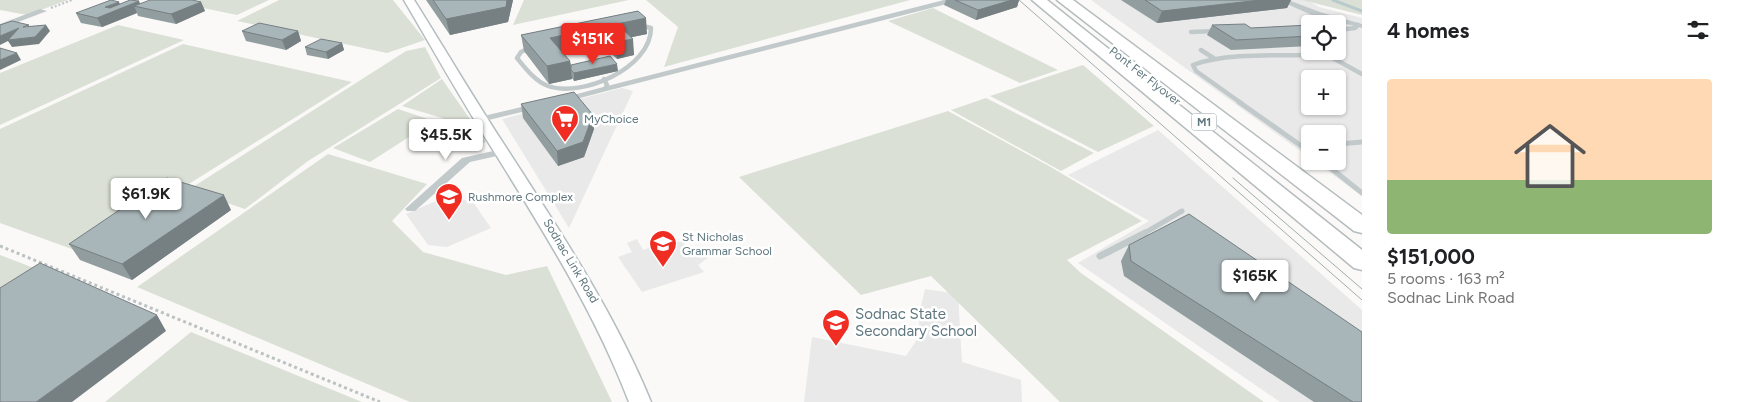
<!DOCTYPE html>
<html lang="en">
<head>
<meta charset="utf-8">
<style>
  body { margin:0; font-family:Figtree,sans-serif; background:#f2f2f2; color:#202124; height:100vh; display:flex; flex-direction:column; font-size:19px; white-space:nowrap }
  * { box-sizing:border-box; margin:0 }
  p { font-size:16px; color:#757577 }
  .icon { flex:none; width:28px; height:28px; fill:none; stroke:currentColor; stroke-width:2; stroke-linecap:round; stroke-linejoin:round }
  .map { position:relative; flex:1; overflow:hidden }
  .panel { display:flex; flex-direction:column; background:#fff; width:375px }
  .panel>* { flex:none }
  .buttons { position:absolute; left:1301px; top:15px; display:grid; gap:10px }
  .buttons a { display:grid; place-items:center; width:45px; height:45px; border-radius:5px; background:#fff; box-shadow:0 1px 4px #0004; font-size:25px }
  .price { position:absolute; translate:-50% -42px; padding:0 11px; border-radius:5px; background:#fff; color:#222; font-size:16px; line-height:32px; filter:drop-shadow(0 1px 2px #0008) }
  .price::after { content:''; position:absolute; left:50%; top:30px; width:15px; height:11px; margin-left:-8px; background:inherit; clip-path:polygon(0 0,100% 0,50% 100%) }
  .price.current { background:#ef2d22; color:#fff }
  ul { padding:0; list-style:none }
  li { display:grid; align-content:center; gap:10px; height:265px; padding:0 25px }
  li+li { border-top:1px solid #e0e0e0 }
  li span { display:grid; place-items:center; height:155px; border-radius:5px; color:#555 }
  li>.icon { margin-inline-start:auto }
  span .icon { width:90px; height:90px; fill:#fffc; stroke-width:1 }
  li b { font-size:21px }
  h2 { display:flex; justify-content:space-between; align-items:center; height:60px; padding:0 25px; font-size:21px }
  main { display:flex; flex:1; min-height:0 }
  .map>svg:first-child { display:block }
  .built { fill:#e8e9e8; fill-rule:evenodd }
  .green { fill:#dbe0d6 }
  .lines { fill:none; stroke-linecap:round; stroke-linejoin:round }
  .stream { stroke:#b9cacc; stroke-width:3 }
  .secondary-casing { stroke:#b4bdc0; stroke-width:3 }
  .highway-casing { stroke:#b5bcbe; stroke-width:3 }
  .path-far1 { stroke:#bcc1c3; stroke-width:2; stroke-dasharray:2 2; stroke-linecap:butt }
  .path { stroke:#bcc1c3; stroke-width:3; stroke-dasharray:3 3; stroke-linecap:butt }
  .lane-far2 { stroke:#c2c9cb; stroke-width:4.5 }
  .lane-far1 { stroke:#c2c9cb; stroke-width:5 }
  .lane { stroke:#c2c9cb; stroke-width:7 }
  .street { fill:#c2c9cb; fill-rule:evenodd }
  .secondary { fill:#fff; fill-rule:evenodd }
  .highway { fill:#fff; fill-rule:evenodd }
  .tram { stroke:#a1acb0; stroke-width:1 }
  .wall { fill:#919d9f }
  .shaded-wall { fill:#767f82 }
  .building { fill:#a9b6b9; stroke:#767f82 }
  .labels { text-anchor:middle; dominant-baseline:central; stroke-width:5; stroke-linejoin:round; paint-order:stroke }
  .shield { fill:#fff; stroke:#8e9fa5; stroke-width:1 }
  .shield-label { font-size:11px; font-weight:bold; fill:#5e767e }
  .street-label { font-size:12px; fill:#5e767e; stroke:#fff }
  .poi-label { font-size:12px; fill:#5e767e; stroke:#fff; text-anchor:start }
  .near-poi-label { font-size:15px; fill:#5e767e; stroke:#fff; text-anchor:start }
</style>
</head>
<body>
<main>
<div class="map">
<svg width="1362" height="402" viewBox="0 0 1362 402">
  <rect width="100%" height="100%" fill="#faf9f7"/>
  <path class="built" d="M1091,0H1307L1319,7L1362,18V196L1314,161H1338V134H1310V158ZM1310,24H1338V51H1310ZM1310,79H1338V106H1310Z
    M622,88L633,91L569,228L502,119Z
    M1158,130L1362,310V402H1280L1078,263L1149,221L1068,175Z
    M448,196L473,202L491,228L447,247L428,245L406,214Z
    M637,239L643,250L666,242H683L687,249L696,248L706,251L708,258L698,265L704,272L642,292L618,257L632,252L627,243Z
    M925,289L958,294L962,362L1021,380L1022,402H804L812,337L906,356L918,338L920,310Z"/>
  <path class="green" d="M0,0H68L27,15L0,10Z
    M164,0H269L237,15Z
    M279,0H393L425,40L387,53L237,21Z
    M524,0H629L513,25Z
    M646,0H910L664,67L678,27Z
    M1302,0H1362V15Z
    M933,8L1058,70L1020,83L888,21Z
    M118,25L184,40L0,125V73Z
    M183,44L352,82L80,252L0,223V129Z
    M425,47L441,78L308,161L245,209L188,190L406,51Z
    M1083,65L1154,126L1098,152L990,96Z
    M442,79L486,142L470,147L463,132L442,118L402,106Z
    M986,98L1094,153L1061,171L951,110Z
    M398,109L434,121L370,162L333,148Z
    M948,111L1049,166L1142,221L1067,260L1081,273L1264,402H1060L931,276L861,295L739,177Z
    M328,154L427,184L392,221L423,252L506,275L547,266L612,402H410L137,287Z
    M0,255L42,271L0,297Z
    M191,332L362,402H105Z"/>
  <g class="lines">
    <path class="stream" d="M1333,0L1362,11"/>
    <defs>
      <path id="secondary" d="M404,0H414C446,51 476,102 509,152C561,233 614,312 651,402H629C595,313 545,234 495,153C463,103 434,51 404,0Z"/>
      <path id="highway" d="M1032,0H1047L1362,250V270L1354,268Z
        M1057,0H1073L1362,215V233L1354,231Z"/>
    </defs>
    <use href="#secondary" class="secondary-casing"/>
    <use href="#highway" class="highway-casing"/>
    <path class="path-far1" d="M51,8L72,0"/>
    <path class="path" d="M0,246L380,402"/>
    <path class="lane-far2" d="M635,24L651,28C651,68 582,98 548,86C535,81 526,69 517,58L521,52L529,48Z
      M1338,30L1355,28L1358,25
      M1191,32L1216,31
      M1201,50L1215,59
      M605,89L953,0
      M571,98L605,89L607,85L604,79
      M1241,103L1196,71L1193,65C1226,52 1283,56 1319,55L1331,57L1362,74"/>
    <path class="lane-far1" d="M1239,102L1310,152
      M482,119L528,108
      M1338,144L1362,142
      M1322,161L1362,193
      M1143,234L1182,211"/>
    <path class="lane" d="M1100,256L1145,233"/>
    <path class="street" d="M1278,0H1288L1320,12L1362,24V28L1314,16Z
      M40,9L47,11L0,29V24Z
      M502,149L506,150L507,152L506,154L470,162L415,211H407L405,209L462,158Z"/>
    <use href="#secondary" class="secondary"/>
    <use href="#highway" class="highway"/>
    <path class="tram" d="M1019,0L1362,300
      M1233,178L1362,289"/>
  </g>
  <path class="wall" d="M426,0H513L508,22L450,35Z
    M946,0H1019L1017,7L976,20L944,5Z
    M1121,0H1291L1287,8L1157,23Z
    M201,2L205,11L176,24L138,16L137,13L102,27L81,23L76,13L140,4Z
    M638,11L647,34L632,37L634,55L617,59L611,53L607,54L598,45L562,52L570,61L571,65L618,71L574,81L572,78V79L549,84L524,51L521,35Z
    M1212,25L1251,28L1310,25V46L1231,50L1207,35Z
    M242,31H298L301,41L286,50L246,41Z
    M1338,31L1346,35L1340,45H1338Z
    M342,43L344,50L328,59L307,55L305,47Z
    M521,104L594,129L584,157L558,166L523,118Z
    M231,210L132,280L80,260L69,244Z
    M1129,245L1362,402H1314L1124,276L1121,261Z"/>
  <path class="shaded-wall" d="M507,0H513L508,22L450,35L446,19Z
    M1012,0H1019L1017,7L976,20L978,10Z
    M1261,0H1291L1287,8L1157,23L1162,11Z
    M139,1L142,8L134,6L137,13L102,27L97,18L105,7L119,2L122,8Z
    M201,2L205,11L176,24L171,14Z
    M646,18L647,34L618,40L617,24Z
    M46,25L50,31L39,44L12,47L8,41L0,45V36L19,28Z
    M596,28L598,45L552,54L550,38Z
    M298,31L301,41L286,50L282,40Z
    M610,37L611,53L607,54L606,38Z
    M633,39L634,55L617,59L616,42Z
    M342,43L344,50L328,59L326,52Z
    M17,53L21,60L0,70V60Z
    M570,61L572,79L549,84L547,66Z
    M617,64L618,71L574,81V73Z
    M593,115L594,129L584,157L558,166L557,151Z
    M224,195L231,210L132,280L122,264Z
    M157,315L166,331L72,402H36Z"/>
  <path class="building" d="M111,0L119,2L105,7L110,8L130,0L139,1L97,18L76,13Z
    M150,0H192L201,2L171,14L134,6Z
    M433,0H507L506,7L446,19Z
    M955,0H1012L978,10Z
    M1145,0H1261L1162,11Z
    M638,11L646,18L617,24L633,39L616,42L610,37L606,38L596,28L550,38L570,61L547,66L521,35Z
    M12,21L29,25L23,27L46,25L35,37L8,40L19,28L0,36V25Z
    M259,23L298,31L282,40L242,31Z
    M1245,24L1251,28L1310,25V36L1236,40L1212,25Z
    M1338,31L1346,35H1338Z
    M321,39L342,43L326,52L305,47Z
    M0,48L17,53L0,60Z
    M610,56L617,64L574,73L571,70V65Z
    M574,92L593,115L583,142L557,151L521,104Z
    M167,178L224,195L122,264L69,244Z
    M1189,214L1362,332V402H1353L1131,261L1129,245Z
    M40,263L157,315L36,402H0V288Z"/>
  <defs>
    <symbol id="supermarket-pin" viewBox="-11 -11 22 30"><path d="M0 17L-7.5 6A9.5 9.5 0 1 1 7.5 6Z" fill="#ef2d22" stroke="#fff"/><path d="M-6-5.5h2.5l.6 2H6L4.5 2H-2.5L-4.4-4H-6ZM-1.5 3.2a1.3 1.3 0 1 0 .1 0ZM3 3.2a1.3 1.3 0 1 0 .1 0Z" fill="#fff"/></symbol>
    <symbol id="university-pin" viewBox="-11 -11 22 30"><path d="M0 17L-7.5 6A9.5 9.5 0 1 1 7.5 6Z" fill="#ef2d22" stroke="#fff"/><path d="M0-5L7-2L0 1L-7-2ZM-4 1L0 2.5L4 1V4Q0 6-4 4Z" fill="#fff"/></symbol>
    <symbol id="school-pin" viewBox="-11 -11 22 30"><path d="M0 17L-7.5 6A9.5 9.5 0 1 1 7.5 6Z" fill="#ef2d22" stroke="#fff"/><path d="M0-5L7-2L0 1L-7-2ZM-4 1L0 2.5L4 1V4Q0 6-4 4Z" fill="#fff"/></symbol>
  </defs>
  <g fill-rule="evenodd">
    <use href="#supermarket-pin" x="549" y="103" width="32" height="43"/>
    <use href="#university-pin" x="433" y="181" width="32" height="43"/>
    <use href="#school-pin" x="647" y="228" width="32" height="43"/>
    <use href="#school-pin" x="820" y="307" width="32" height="43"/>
  </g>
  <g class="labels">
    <rect class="shield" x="1191.5" y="113.5" width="25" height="17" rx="4"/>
    <g class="shield-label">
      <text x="1204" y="122">M1</text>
    </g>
    <g class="street-label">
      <text transform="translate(1145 76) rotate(38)">Pont Fer Flyover</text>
      <text transform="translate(571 261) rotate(59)">Sodnac Link Road</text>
    </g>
    <g class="poi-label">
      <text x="584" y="119">MyChoice</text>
      <text x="468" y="197">Rushmore Complex</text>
      <text x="682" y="237">St Nicholas<tspan x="682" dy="14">Grammar School</tspan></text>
    </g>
    <g class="near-poi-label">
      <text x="855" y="314">Sodnac State<tspan x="855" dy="17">Secondary School</tspan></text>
    </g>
  </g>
</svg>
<div class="buttons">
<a><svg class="icon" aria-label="locate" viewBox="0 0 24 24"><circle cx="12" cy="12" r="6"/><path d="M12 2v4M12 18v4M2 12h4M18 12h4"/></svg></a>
<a>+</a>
<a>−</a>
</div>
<b class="price current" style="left:593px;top:65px">$151K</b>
<b class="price" style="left:446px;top:161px">$45.5K</b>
<b class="price" style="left:146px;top:220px">$61.9K</b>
<b class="price" style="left:1255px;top:302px">$165K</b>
</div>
<section class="panel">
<h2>4 homes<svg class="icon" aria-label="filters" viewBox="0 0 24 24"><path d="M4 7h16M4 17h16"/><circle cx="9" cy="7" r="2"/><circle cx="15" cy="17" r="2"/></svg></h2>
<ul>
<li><span style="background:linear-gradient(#ffd9b3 65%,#8fb573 0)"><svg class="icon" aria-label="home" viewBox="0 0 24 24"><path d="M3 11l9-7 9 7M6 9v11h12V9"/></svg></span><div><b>$151,000</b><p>5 rooms · 163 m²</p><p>Sodnac Link Road</p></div></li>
</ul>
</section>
</main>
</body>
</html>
